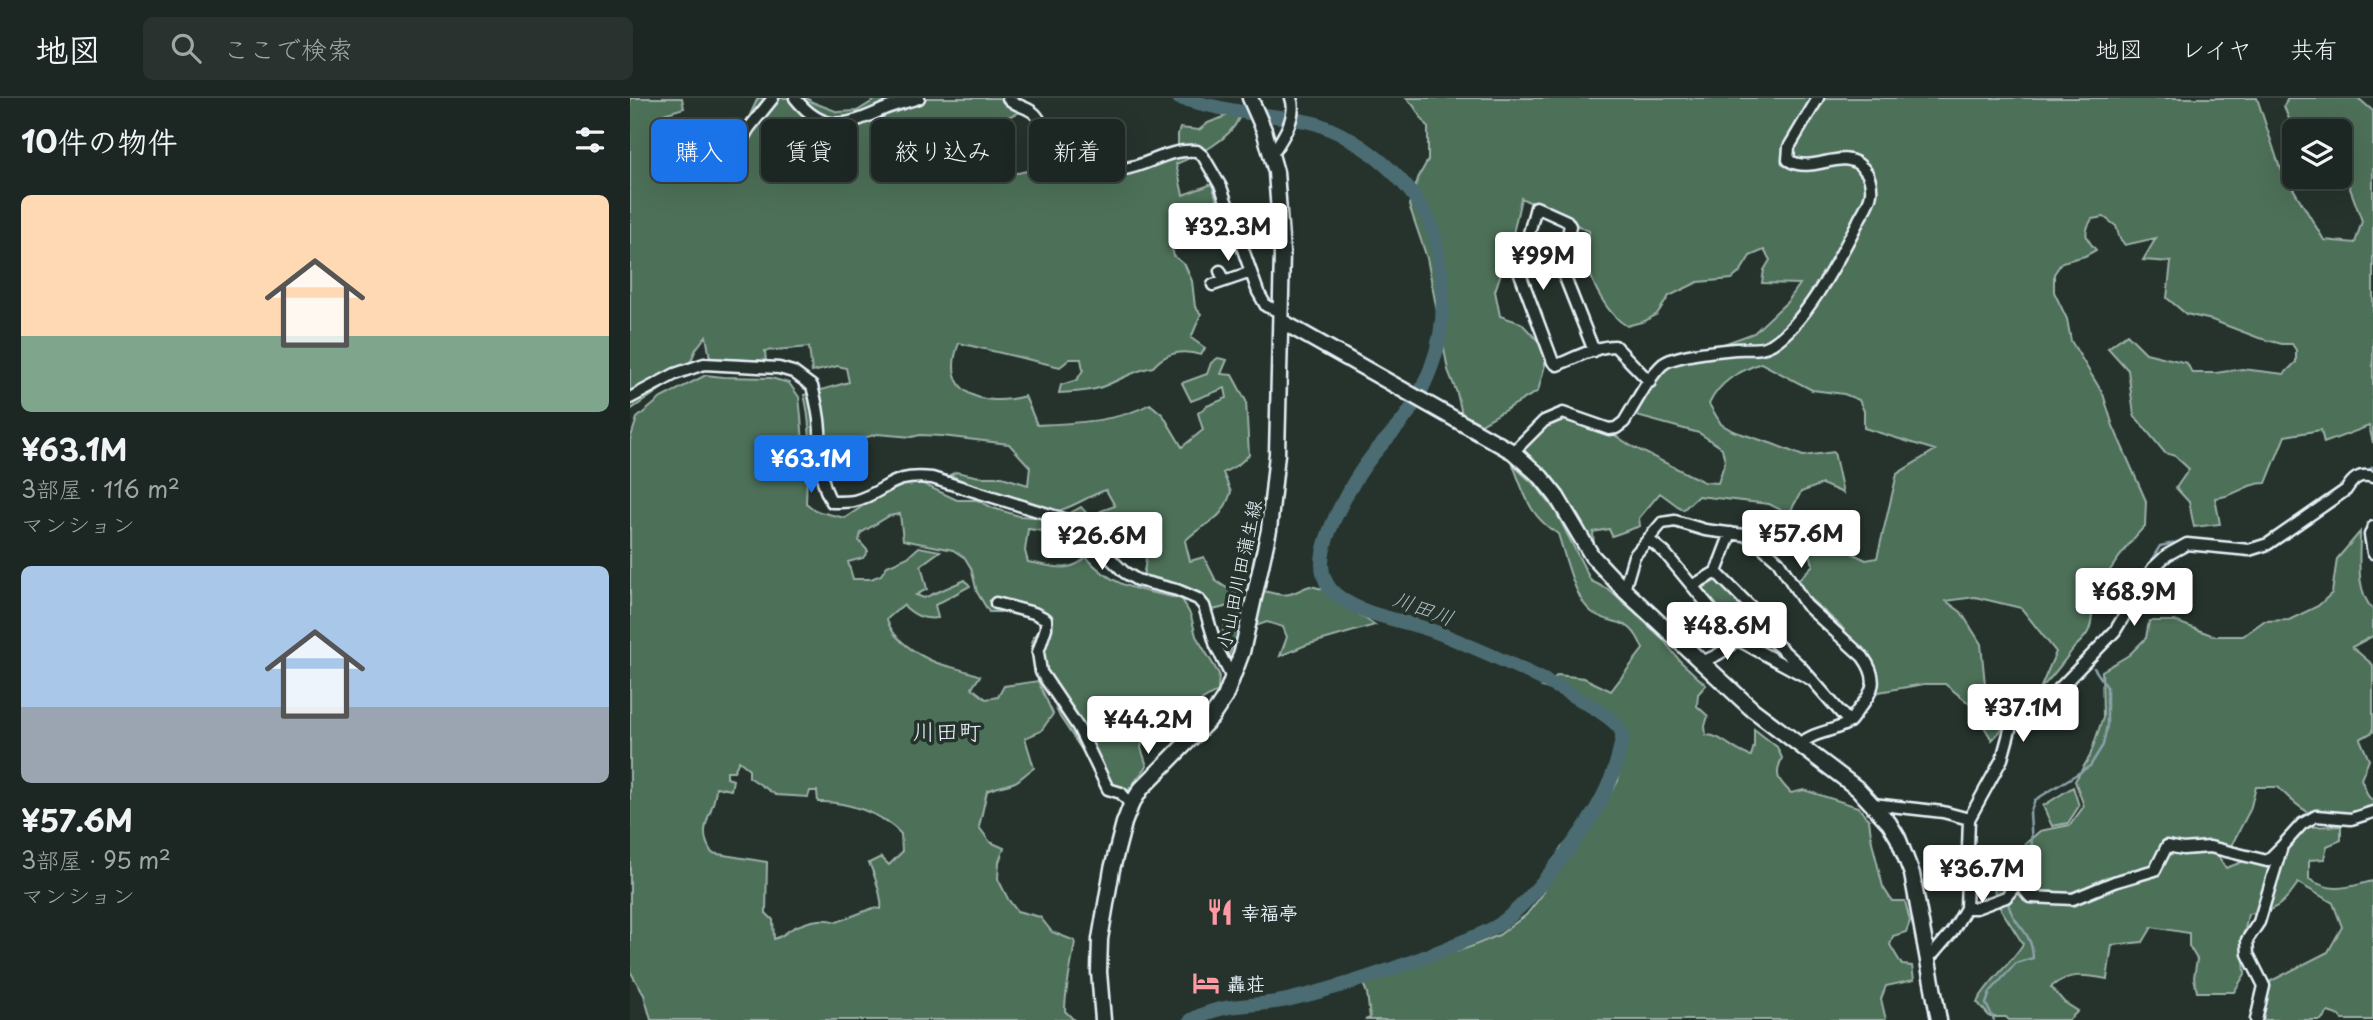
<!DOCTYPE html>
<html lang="ja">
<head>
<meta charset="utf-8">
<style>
  body { margin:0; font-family:"Playpen Sans","Klee One",sans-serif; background:#29322f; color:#f1f3f6; height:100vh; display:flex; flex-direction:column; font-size:26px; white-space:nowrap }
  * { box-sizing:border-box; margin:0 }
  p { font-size:23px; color:#a0a5a5 }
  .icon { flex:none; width:38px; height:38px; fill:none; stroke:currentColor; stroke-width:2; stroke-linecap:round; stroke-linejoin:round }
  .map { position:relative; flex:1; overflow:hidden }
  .sheet { display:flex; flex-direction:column; background:#1c2622; width:630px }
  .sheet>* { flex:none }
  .hud { position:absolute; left:21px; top:21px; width:665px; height:63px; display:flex; gap:14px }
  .fabs { position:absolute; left:1652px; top:21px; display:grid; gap:14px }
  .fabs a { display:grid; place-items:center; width:70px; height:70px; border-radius:10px; background:#1c2622; box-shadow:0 7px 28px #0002,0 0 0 2px #3a4340; font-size:35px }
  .price { position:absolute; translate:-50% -60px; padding:0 16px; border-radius:7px; background:#fff; color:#222; font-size:23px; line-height:46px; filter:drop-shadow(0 2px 4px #0008) }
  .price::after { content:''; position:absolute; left:50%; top:42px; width:21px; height:16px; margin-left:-10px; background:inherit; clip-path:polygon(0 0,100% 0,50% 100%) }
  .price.current { background:#1a73e8; color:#fff }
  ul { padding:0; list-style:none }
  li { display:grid; align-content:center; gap:14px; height:371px; padding:0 21px }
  li span { display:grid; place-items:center; height:217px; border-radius:10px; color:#555 }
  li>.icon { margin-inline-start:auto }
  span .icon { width:126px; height:126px; fill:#fffc; stroke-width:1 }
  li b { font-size:30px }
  h2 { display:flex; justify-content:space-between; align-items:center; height:84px; padding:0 21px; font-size:30px }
  .chip { padding:0 24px; border-radius:10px; background:#1c2622; box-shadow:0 7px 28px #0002,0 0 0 2px #3a4340; font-size:24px; line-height:63px }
  .chip.current { background:#1a73e8; color:#fff }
  header { display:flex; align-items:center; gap:42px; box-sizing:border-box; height:98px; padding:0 35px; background:#1c2622; border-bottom:2px solid #3a4340 }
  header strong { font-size:33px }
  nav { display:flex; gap:38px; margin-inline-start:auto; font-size:24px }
  .search { width:490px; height:63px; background:#29322f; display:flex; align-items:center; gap:18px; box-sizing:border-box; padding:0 24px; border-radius:10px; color:#a0a5a5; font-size:26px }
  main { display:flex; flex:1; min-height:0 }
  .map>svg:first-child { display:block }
  .green { fill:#4e6f59; stroke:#9bb0a8; stroke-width:2; fill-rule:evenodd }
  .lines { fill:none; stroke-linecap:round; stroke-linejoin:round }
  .stream { stroke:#8aa1a8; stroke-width:2.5 }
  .river { stroke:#4c6c72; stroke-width:14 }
  .street-casing { stroke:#e8f1f8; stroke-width:15 }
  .secondary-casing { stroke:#e8f1f8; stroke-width:19 }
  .street { stroke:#26332d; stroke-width:10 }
  .secondary { stroke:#26332d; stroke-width:14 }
  .labels { text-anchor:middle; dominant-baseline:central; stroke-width:7; stroke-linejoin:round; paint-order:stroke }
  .street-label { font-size:19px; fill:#e8f1f8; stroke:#26332d }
  .poi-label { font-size:19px; font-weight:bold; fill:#e8f1f8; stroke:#26332d; text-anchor:start }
  .water-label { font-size:21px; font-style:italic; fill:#aabcc2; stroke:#26332d }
  .quarter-label { font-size:23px; fill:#e8f1f8; stroke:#26332d }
</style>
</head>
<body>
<header>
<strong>地図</strong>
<div class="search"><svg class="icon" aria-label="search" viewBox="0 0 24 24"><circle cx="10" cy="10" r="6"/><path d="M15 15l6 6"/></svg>ここで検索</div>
<nav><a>地図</a><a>レイヤ</a><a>共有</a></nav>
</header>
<main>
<section class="sheet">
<h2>10件の物件<svg class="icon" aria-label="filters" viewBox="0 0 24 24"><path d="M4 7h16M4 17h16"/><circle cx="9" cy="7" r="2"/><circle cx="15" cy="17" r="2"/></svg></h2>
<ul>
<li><span style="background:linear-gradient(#ffd9b3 65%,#7fa58c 0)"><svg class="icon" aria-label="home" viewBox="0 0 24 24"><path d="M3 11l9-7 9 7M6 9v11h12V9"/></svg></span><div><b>¥63.1M</b><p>3部屋 · 116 m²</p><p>マンション</p></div></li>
<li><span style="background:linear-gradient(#a9c7e8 65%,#9aa5b1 0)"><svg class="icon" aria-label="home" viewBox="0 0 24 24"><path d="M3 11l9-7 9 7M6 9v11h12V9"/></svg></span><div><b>¥57.6M</b><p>3部屋 · 95 m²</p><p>マンション</p></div></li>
</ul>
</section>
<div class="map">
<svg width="1743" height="922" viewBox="0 0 1743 922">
  <rect width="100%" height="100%" fill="#26332d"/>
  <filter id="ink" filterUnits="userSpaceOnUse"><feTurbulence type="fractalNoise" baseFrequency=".0143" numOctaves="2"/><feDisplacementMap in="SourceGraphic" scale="14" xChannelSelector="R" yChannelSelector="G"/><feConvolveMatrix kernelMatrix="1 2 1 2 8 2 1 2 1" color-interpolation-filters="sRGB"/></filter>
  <g filter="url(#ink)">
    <path class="green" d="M0,0H52L54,10L30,17L29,28L106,33L119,19L128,0H177L182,4L208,14L227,13L248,0H389L401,10L362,25L350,39L354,65L358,73L388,75L440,63L477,67L541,54L548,48V36L550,30L569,32L578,25L601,16L609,20C599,43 568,57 546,66L553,97L582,86L592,119L539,140L544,158L555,167L562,183L565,209L571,216L561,240L575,250L571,257C552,251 536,254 523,269C504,272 487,284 469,290C456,294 443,294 429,295L431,287L447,282L453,272L451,261H440L430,269L329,245C309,296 353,310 395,298L407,327C444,325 488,324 520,306L533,317L552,349L573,332L568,315L577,308L597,300L595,290L561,303L552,285L577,276L581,265L588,260L597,262L591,276L602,277L616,303L619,357L609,366L593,375L601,394C590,428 576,421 555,443L560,463L574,459L586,483L609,498L614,508V522L594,569L587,561L594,529L601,515L599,508L583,512L572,523L571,513L559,491L512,480C521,452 515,442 495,422L479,432L463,454L440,428V415L451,409L461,420L471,413L485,408L476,392C460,397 447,407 431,412C395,423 352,391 320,377L326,374L350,379H372L398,387L400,369L379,346L312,338L290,337L282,339L247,336L198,351L189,387C176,358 183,327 174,297L219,284L216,270L208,268L182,274L179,249L135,253L136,263L80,260L76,238L66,251L61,263L31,291L0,312Z
      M776,0H1627L1649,67L1694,142L1725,145L1732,123L1715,77L1710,71V33H1681L1659,21L1654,8L1658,0H1728L1743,13V345L1739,328L1694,345L1691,332L1655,338L1636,385C1615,385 1606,399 1585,400L1590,426L1564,429L1559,404L1546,390L1559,371L1545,358L1535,355L1504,317L1498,272L1478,250L1497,236L1516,255L1557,265L1562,275H1586L1612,271L1654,276L1666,264V252L1662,246H1652L1629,240L1582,222L1556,216L1537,200L1541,164L1513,162L1526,140L1495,147L1490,141L1486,128L1474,119L1462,121C1453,135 1455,140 1466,152L1455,158L1432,164L1424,176V194L1437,221L1441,243L1473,296L1483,328L1516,403L1515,428C1501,442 1465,488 1463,508C1461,518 1463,524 1458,534C1455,540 1449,545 1444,550C1433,564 1423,579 1410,591L1426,554L1391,510L1345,499L1316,503L1331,514L1351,546L1356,596L1369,611L1375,628L1362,642L1341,607L1315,586H1294L1249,594L1243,591L1232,554L1210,527L1164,487L1183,467L1180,455L1183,437L1236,462L1247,460L1267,376L1305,352L1234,330V313L1229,302L1214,296L1182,292L1131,265C1108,274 1090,283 1079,306L1091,326L1103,333L1143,346L1173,358L1204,354L1213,395L1192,386L1171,394L1159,416L1139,406L1068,398L1053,412L1030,395L1009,420L1010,428L982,438L979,431L963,434L964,448L946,420L948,418L924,383L922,384L893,351L917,326L931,319L983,336L1001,348L1074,384L1088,385L1095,364L1092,350L1069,335L1003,317L1038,266L1124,235L1158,203L1170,186L1132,185L1134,172L1140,162L1134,152L1120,158L1110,174L1102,181L1068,184L1039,198L1027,216L1015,223L997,228C978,217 962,188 958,167C956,157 959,144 959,133L891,100L881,145L865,193L870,218L891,225L915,250V267L908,293L851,326L832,316L827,295L818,272L797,160L779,107L789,78L798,62V30L783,7Z
      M76,277L93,279L141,280L159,285L169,299L171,318L174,361L177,377L176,405L186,413L215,420L255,393L274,386L289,384L327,402H347L363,410L389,418L408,419L428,429L427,435L398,431L395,453L398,464C419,467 440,477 456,459C485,492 512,492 552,501L561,518L566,538L589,576L588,593L571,603L562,613L538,615L515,631L511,650L517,668L492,700L474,685L430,619L401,555L403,539L417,529L416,520L382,508L370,514H359L347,494L341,470L335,460L323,452L273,442L270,416L259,418L231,435L229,443L238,453L233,460L218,464L223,481H241L251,477L257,468L278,459L289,449L310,453L291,467L297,491L286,497L294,500L335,482L340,488L305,507L308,520C292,522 284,517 273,507L257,521C262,543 296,563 317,568C329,571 338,573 350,578L342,590L356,601L368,599L374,588L408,583L423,616L411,633L395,640L404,670C397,674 391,681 385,684C378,687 366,689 357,693L349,729L360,744L374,750L369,764L368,781L378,801L387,813L410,819L422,834L445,843C442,867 435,889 435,913L444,922H21L14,897L0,873V342L7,320L31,300ZM109,663L119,671V679L146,697L178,699L180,693H187L188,704C216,703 252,715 271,736L272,754L259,767L251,759L239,765C244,775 253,801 251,811L243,810L207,824C192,819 178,823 163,830C156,834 152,839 144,841L143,822L136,815L137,764L82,755C64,728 86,715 86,689L101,692L103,682L97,680V673H104Z
      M883,367L908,390L926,414L961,483L978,491L1032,540L1050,563L1076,587L1068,596L1067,608L1078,618L1075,628L1076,637C1093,637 1103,654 1121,658L1124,648V631L1147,649L1152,660C1144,678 1148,682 1161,695L1174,692L1228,709L1239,722L1242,744L1253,789L1262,803H1275L1280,823L1276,834L1263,838L1260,847L1272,867L1282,868L1284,882L1256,888L1251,901L1256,922H735L740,920L737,895L732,883L840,849L869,837L896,817L912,797L930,751L970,714L988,683L993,647L986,624L976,611L912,589L928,577L954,580L981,593L1013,551C999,516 987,530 963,515C945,504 935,456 928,436C899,418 895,397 883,367Z
      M1730,434C1730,460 1725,492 1743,512V538L1722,549L1743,567V634L1730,641L1739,662L1731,681L1738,698L1743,703V709C1696,725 1683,725 1648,689H1626L1620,712L1599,752L1587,756L1596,770L1636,755L1652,763L1659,745L1671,729L1711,728V742L1697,748L1694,761L1679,762V781C1704,796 1717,789 1743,783V922H1712L1710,918L1698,914L1691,922H1627L1641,883L1698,854L1712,829L1703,805L1668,785C1653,807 1645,814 1618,816L1613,842L1615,876L1604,894H1567L1564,879L1567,861L1559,848V835L1522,829L1513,844L1482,847L1477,881C1455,877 1438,874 1421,889L1434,904L1448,913L1439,922H1379L1376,919H1360L1347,904C1359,882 1380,867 1393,846L1365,802L1364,785L1371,767L1410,733L1440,727L1454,708L1445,683L1460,658L1473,619L1472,573L1499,557L1516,540L1519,523H1545L1584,538H1613L1634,523L1659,522L1688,508L1702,495L1707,461Z
      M1088,481L1114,513L1100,527L1072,491Z
      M680,488L693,491L706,502L745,527L676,547L650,558L657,539L653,529L637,524L623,529L629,499L634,493C642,495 654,499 663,495C669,493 673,490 680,488Z
      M1443,689L1449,708L1438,725L1422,728L1413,708Z"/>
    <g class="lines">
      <path class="stream" d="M1734,375L1743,369
        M1561,442L1578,443
        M1478,533L1530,448L1554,443
        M1377,791L1371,775L1389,755L1402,747L1400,715L1405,702L1460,668L1473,647L1477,627V589L1464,570
        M1364,922L1356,906L1360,894L1386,865L1403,860C1402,831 1383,828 1378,805"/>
      <path class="river" d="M549,0C575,7 600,13 627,16C647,19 670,20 690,27C735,44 779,81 800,125C805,134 806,146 808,156C819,212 812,259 782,309C772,327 755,341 742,358C723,382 693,434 692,465C692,479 698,491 709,499C736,519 775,522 806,534C835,545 988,610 992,636C993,643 989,651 988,659C977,704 944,746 915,781C901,797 888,813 870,826C855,836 837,841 820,849C768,870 716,888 661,901C625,910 595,903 561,922"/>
      <defs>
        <path id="street" d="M165,0C193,35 215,29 252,12C263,7 277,4 289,0
          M378,0C386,9 397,8 405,16C410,21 412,29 417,34C424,43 434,46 443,52C464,67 466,76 495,71C521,66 540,50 567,53L573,58L591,89L628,194L636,208L651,214
          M642,56C652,41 668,18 661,0
          M60,66L66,64L90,65L103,57L119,30L143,0
          M590,173L594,182
          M583,187L621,174
          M964,253L932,172V162L940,128L937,123L906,109L889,173L923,264L927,267C945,260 966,248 985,248L1020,284
          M0,300L45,276L74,266L149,270L163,274L182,288C186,302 189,317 190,332C191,356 188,384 202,404C210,404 217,404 224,403C258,394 259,375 302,380L437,422L458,438L494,474L507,482L547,492L568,501L574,508L586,548L603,582
          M883,354L914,323L933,315L979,331L986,330L994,324C1004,308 1019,278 1033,266C1046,256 1088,253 1106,251C1119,250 1130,253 1142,246C1177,224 1209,160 1228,124C1232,115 1240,105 1241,95C1242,86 1239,76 1233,70C1212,47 1184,78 1158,62L1159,49L1188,0
          M1743,429L1740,437L1743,455
          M1018,441L1035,455L1106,541L1182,582
          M1086,474L1123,511L1118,520
          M1062,488L1086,474L1101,435
          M994,492L1004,458L1032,425L1045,423L1075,432L1114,437L1122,440L1148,463L1176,507L1233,559C1249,581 1244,593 1228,612C1225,616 1222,622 1218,625C1202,634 1183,634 1168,647
          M366,505L404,515L416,521V530L408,554L411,574L448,629L478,691L491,695L501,707
          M1070,564C1098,555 1104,545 1118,520L1170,568L1219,624
          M1243,706L1313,714L1339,721
          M1336,810H1346L1376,799L1388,784L1400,799L1443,801L1484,784L1525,772L1537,748L1553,751L1580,749L1637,763L1652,748
          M1297,856L1304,855L1322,834L1336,810L1339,721L1372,661L1383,621L1393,607L1423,596L1431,589L1485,533L1523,470L1537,457L1557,446L1619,452L1638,446L1716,392C1723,381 1729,375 1743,379
          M1626,922L1634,888L1618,856L1617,842L1629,824L1652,748L1672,726L1686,718L1721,721L1743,714"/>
        <path id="secondary" d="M651,223L883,354L911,379L927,399L962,458L994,492L1122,611L1228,691L1259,725L1268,740L1282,776L1309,922
          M473,922L469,874L470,841L482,771L494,725L501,707L511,691L581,620L595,599L612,554L639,432L647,356L652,155L646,74L634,32L620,0"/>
      </defs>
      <use href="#street" class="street-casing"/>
      <use href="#secondary" class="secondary-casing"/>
      <use href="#street" class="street"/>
      <use href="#secondary" class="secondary"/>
    </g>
  </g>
  <defs>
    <symbol id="restaurant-bare" viewBox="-9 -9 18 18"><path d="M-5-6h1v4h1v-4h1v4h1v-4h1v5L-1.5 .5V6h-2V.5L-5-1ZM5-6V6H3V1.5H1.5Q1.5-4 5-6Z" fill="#ff9aa2" stroke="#26332d" stroke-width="2.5" paint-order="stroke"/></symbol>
    <symbol id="hotel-bare" viewBox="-9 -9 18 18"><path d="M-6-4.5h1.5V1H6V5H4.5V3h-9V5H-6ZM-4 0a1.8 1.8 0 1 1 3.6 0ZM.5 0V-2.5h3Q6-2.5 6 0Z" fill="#ff9aa2" stroke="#26332d" stroke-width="2.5" paint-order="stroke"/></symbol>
  </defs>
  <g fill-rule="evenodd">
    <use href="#restaurant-bare" x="571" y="795" width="38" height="38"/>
    <use href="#hotel-bare" x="557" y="866" width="38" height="38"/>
  </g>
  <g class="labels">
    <g class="street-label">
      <text transform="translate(608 476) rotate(-78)">小山田川田蒲生線</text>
    </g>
    <g class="poi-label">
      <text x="611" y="814">幸福亭</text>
      <text x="597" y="885">轟荘</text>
    </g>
    <g class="water-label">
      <text transform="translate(794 509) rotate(20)">川田川</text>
    </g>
    <g class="quarter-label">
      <text x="317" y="632">川田町</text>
    </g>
  </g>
</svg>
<div class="fabs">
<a><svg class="icon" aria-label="layers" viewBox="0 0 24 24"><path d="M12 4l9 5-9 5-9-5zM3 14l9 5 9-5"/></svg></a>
</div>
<b class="price" style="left:598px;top:165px">¥32.3M</b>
<b class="price" style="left:913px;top:194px">¥99M</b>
<b class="price current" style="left:181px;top:397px">¥63.1M</b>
<b class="price" style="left:1171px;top:472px">¥57.6M</b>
<b class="price" style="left:472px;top:474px">¥26.6M</b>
<b class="price" style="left:1504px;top:530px">¥68.9M</b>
<b class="price" style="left:1097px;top:564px">¥48.6M</b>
<b class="price" style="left:1393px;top:646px">¥37.1M</b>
<b class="price" style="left:518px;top:658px">¥44.2M</b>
<b class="price" style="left:1352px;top:807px">¥36.7M</b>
<div class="hud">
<a class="chip current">購入</a>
<a class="chip">賃貸</a>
<a class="chip">絞り込み</a>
<a class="chip">新着</a>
</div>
</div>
</main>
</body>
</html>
